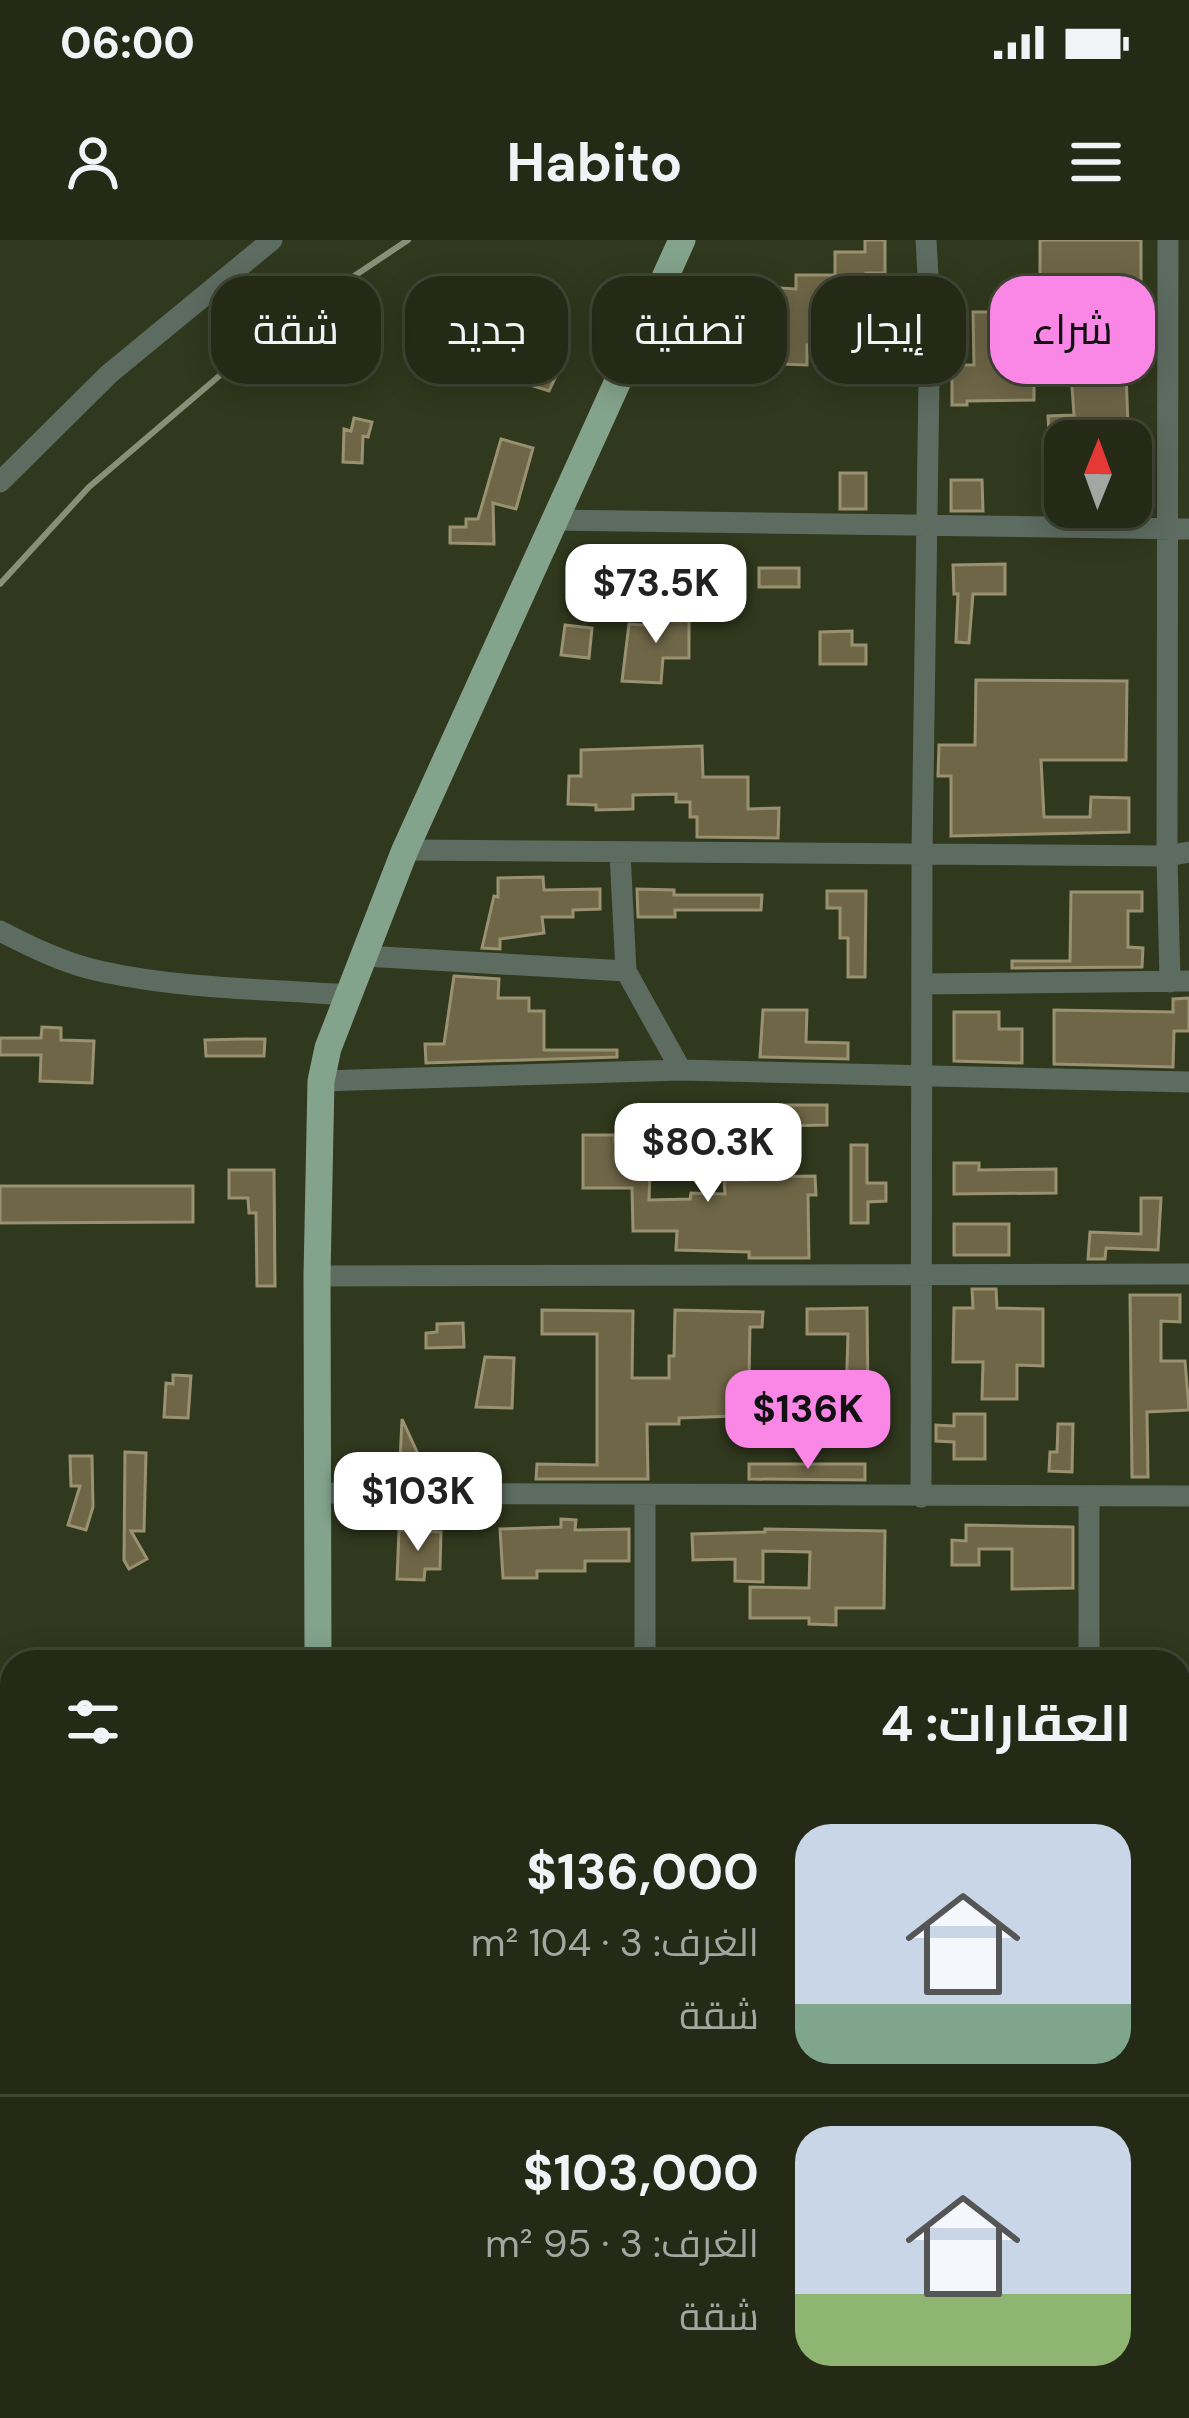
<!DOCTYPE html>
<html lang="ar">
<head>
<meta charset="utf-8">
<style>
  body { margin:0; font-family:"DM Sans",Cairo,sans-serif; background:#303623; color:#f1f3f6; direction:rtl; height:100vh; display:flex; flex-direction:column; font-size:45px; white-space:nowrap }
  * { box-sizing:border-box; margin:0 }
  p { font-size:39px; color:#a3a7a1 }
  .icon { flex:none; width:66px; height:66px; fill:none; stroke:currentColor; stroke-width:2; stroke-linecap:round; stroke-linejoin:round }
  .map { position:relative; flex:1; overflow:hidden; direction:ltr }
  .drawer { position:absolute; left:0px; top:1410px; width:1191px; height:768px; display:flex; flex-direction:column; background:#242a16; border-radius:36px 36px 0 0; box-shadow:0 6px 30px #0003,0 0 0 3px #414635; direction:rtl }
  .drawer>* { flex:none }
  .top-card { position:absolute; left:36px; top:36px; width:1119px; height:108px; direction:rtl; display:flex; gap:24px }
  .needle { width:78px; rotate:1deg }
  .buttons { position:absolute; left:1044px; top:180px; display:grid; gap:24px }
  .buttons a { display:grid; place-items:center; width:108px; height:108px; border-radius:24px; background:#242a16; box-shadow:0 6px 30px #0003,0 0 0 3px #414635; font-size:60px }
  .price { position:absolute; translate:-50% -102px; padding:0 27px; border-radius:24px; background:#fff; color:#222; font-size:39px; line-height:78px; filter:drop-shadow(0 3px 6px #0008) }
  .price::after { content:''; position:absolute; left:50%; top:72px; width:36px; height:27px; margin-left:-18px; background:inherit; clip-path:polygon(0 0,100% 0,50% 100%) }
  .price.active { background:#fa87e6; color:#111 }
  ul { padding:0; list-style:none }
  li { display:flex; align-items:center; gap:36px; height:300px; padding:0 60px }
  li+li { border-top:3px solid #414635 }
  li span { display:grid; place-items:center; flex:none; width:336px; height:240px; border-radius:36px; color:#555 }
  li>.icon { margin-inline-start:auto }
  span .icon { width:144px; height:144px; fill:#fffc; stroke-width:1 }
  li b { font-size:51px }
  h2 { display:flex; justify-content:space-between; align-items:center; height:144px; padding:0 60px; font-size:51px }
  .pill { padding:0 42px; border-radius:36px; background:#242a16; box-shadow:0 6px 30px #0003,0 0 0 3px #414635; font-size:42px; line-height:108px }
  .pill.active { background:#fa87e6; color:#111 }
  .status { display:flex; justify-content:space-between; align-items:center; height:84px; padding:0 60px; background:#242a16; direction:ltr }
  .status svg { height:33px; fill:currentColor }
  header { display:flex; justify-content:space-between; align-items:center; height:156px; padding:0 60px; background:#242a16; font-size:54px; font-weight:700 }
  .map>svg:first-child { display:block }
  .building { fill:#6f6647; stroke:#9a9171; stroke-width:3 }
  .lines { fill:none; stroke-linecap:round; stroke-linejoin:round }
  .minor { stroke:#5d6c61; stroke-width:21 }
  .major { stroke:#84a38c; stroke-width:27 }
  .rail { stroke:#89907a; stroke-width:6 }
</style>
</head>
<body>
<div class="status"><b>06:00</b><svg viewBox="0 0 49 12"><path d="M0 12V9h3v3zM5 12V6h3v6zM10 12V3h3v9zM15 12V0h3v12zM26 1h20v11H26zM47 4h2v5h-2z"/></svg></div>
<header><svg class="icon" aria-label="menu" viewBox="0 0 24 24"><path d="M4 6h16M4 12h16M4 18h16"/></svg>Habito<svg class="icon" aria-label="person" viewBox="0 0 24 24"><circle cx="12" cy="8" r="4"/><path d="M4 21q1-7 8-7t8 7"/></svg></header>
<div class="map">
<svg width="1189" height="2178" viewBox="0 0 1189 2178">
  <rect width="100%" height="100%" fill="#30381d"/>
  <path class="building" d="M865,0H885V33H866L865,105H807V125L779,124V132H743L742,77L765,76L767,47L796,49V35H835V12H865Z
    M1040,0H1141V63L1040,65Z
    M973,72H1053L1054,118H1034V160L967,161V165H952V125H974Z
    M543,107L566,115L549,151L530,145Z
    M1126,132L1128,186L1049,193L1048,176L1074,175L1071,133Z
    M354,178L372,182L368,197L363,196L362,223L343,222L344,189L351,191Z
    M501,199L533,208L516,269L493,263L494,304L450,303V287H466V279H478Z
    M840,233H866V269H840Z
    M951,240H982L983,271H951Z
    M682,310L727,320L723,334L696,327L697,340L639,342L638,319L680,318Z
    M1005,324V354H973L969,403L956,402L958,354H954L953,325Z
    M759,328H799V347H759Z
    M689,370V418H663L661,443L622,441L629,384L659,386L658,371Z
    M565,385L592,388L589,418L561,415Z
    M852,391V405H866V424H820V392Z
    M976,440L1127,441L1126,520H1041L1044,577H1090L1091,557L1129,558V592L951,596V536H938L939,505H975Z
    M702,506L703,537H748V569L779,568L778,598L697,597V577H690V562H676V554L633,555V569L596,570V565L568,564L569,536H581V510Z
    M543,637L544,650L600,649V669L573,670V677H542L544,693L500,699V709L482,708L494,656L498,657V638Z
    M637,649L674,650V655H762L761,670H675V677H638Z
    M827,651H866L865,737H848V698H840V668H827Z
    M1071,652H1142V671H1128V707L1143,708L1142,727L1012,728V721H1070Z
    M454,736L499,739L498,758H529V771H544V810H617V817L426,823L425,804H444Z
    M1189,758V791H1174L1173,827L1054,824V770L1173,772V759Z
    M763,770H807L806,802L848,803V819L760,817Z
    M954,772H999V789H1022V823L954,821Z
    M42,787L61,788V800L94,801L92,843L40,841L41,815H0V798H41Z
    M244,799H265L264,816H206L205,800Z
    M779,865H827V885L779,886Z
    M747,866V887L662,888V867Z
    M583,895H615V901L651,903L649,960L690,959L691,953L725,954L724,940H746L745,937L815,936L816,955H808L809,1018H749V1012L676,1010L677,991H633L632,948H583Z
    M851,905H867V943H886V961L868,962V983H851Z
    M954,923H979V930L1056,929V953L954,954Z
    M229,930H274L275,1046H257L256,973H249L248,958H229Z
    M0,946H193V982L0,983Z
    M1141,958H1161L1158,1010L1106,1008L1105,1019H1088L1090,992L1141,994Z
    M954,984H1009V1015H954Z
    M972,1049H996L997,1068L1043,1069V1126L1017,1125V1159H982L983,1122H953L954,1068H973Z
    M1130,1055H1180V1082L1161,1081V1121H1185L1189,1170L1147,1172L1148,1237H1132Z
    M867,1068L868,1158L846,1157L848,1094H807V1069Z
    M542,1070L633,1071L632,1138H669V1116H674L675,1070L763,1072L762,1087H750L749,1139L805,1142L804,1159L736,1156V1176L679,1178V1184H647L648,1239H536L537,1224L597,1225V1094H542Z
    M463,1083L464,1107L426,1108V1093L437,1092V1084Z
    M485,1117L514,1118L512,1168L476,1167Z
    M173,1135L191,1136L188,1178L164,1177L166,1143L173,1144Z
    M954,1174H985V1219H954V1202L936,1201V1185L954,1186Z
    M402,1179L428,1236L423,1238H407L400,1222Z
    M1058,1184H1073L1072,1232L1049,1231L1050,1212H1057Z
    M125,1212L146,1213L144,1291H131L147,1319L129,1329L124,1320Z
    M70,1216H92L93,1267L86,1290L68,1285L80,1246H71Z
    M749,1224H865V1240L749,1239Z
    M561,1279L576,1280L575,1290L629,1289V1321H585V1331H537V1338H503L500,1289L561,1287Z
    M966,1285L1073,1287V1348L1012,1349V1309H979V1325H952V1300L966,1301Z
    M765,1289L885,1291L884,1368H836V1385L809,1384V1378H750V1347L809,1348L810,1312L763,1311V1342L735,1341V1319L693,1320L692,1294L765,1292Z
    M399,1290L441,1292L440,1329H425L424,1340L397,1339Z"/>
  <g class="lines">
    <path class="minor" d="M1168,0L1167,616L1170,742
      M0,242L109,134L272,0
      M554,280L1189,289
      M405,610L1167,616L1189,612
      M620,613L626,731L681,830
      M0,691C33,708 68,725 104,732C183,749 267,749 347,755
      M364,716L626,731
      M922,744L1189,741
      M321,841L681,830L1189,842
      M317,1036L1189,1034
      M318,1253L1189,1256
      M921,1257L922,613L930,71L926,0
      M1089,1257V1422
      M318,1417L406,1422
      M645,1422V1257
      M1179,1454H1189
      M0,1487L12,1495
      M1179,1642L1189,1643
      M1179,1812H1189
      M1179,2016L1189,2025
      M1179,2114L1189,2103
      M817,2178L818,2166
      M1089,2178V2166"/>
    <path class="major" d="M318,1422L317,1036L321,841L328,808L405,610L682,0
      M317,2166V2178"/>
    <path class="rail" d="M0,344L89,247L272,91L408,0"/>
  </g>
</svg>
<div class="buttons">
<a><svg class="needle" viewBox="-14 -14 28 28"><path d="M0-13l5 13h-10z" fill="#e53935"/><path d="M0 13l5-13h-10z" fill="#a3a7a1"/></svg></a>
</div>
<b class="price" style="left:656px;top:406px">$73.5K</b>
<b class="price" style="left:708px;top:965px">$80.3K</b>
<b class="price active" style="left:808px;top:1232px">$136K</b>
<b class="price" style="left:418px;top:1314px">$103K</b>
<div class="top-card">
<a class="pill active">شراء</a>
<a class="pill">إيجار</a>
<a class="pill">تصفية</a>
<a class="pill">جديد</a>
<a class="pill">شقة</a>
</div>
<section class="drawer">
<h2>العقارات: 4<svg class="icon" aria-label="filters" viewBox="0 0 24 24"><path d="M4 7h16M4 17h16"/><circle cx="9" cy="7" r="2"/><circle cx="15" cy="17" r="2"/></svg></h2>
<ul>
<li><span style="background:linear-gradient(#c9d6e8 75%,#7fa58c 0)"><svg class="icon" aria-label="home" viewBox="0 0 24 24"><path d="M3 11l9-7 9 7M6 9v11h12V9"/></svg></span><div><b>$136,000</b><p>الغرف: 3 · 104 m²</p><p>شقة</p></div></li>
<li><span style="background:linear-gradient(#c9d6e8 70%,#8fb573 0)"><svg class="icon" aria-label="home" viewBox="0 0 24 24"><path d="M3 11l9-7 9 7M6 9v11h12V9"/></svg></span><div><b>$103,000</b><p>الغرف: 3 · 95 m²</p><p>شقة</p></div></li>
</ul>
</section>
</div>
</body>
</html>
